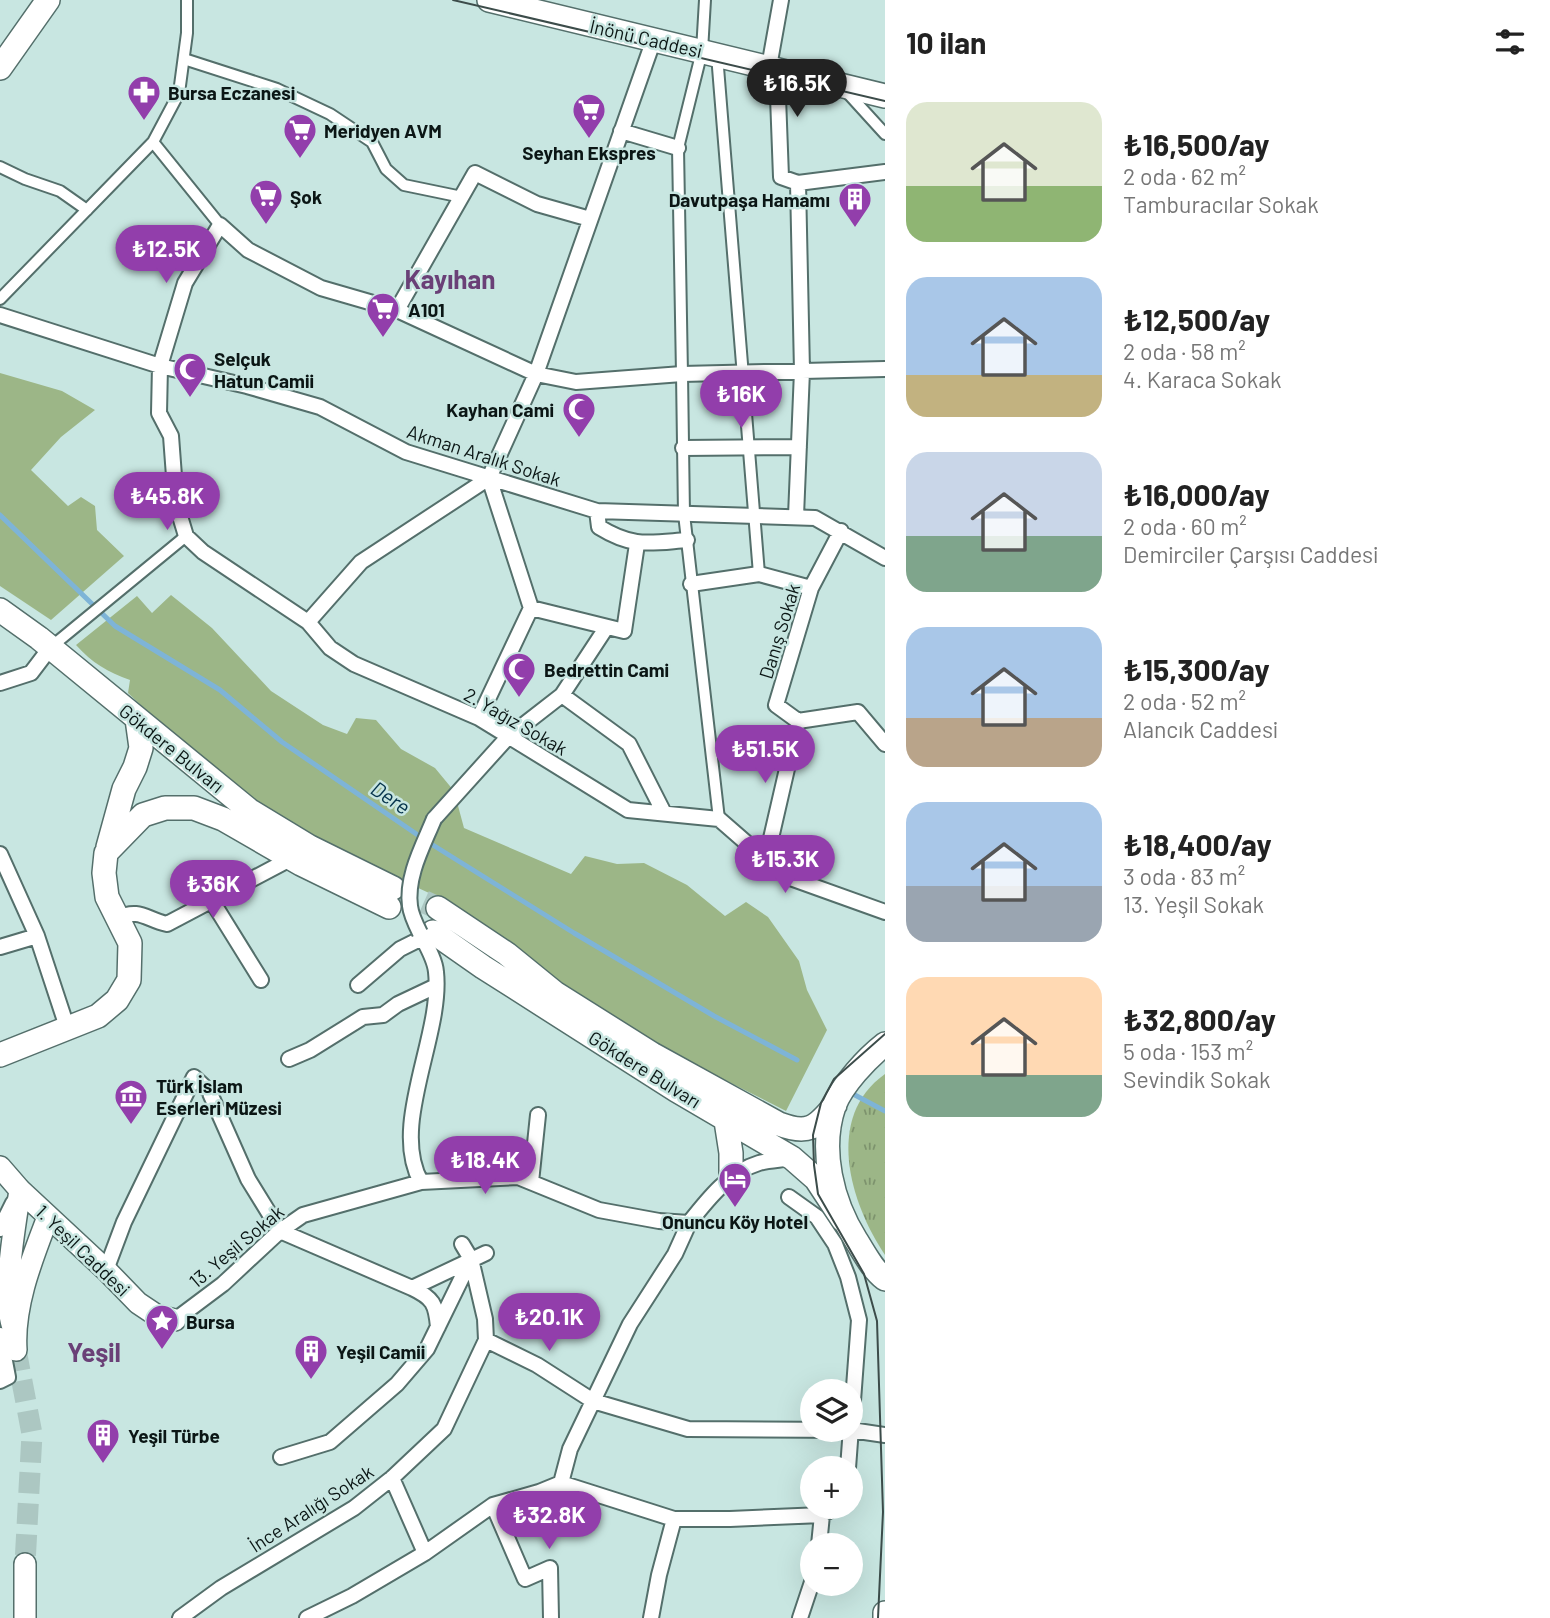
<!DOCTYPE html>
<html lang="tr">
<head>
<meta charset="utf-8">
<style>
  body { margin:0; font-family:Barlow,sans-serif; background:#f6f6f6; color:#222; height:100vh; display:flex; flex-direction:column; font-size:26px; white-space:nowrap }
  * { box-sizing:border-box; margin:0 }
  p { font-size:23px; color:#767676 }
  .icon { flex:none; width:38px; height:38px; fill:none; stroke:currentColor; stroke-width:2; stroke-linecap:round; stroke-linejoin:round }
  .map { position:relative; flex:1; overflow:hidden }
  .side { display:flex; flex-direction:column; background:#fff; width:665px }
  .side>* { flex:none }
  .fabs { position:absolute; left:800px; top:1379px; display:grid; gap:14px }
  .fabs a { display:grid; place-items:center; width:63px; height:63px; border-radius:50%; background:#fff; box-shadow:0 7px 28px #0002; font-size:35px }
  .price { position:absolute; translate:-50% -60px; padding:0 16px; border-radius:24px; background:#923eab; color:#fff; font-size:23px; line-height:46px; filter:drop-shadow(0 2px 4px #0008) }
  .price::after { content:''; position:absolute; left:50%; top:42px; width:21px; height:16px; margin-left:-10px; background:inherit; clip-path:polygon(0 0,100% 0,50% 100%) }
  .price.active { background:#222; color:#fff }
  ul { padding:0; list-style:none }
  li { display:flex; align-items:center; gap:21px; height:175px; padding:0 21px }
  li span { display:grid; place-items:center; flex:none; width:196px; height:140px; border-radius:21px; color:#555 }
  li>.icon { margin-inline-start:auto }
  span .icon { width:84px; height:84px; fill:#fffc; stroke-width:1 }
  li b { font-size:30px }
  h2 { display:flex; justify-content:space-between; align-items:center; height:84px; padding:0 21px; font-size:30px }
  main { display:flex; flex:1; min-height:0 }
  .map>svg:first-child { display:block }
  .grass { fill:url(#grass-tufts) }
  .park { fill:#9cb687 }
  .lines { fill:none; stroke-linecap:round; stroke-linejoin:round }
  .stream { stroke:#7eb4d7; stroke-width:5 }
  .secondary-tunnel { stroke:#acc7c2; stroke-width:21; stroke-dasharray:21 10; stroke-linecap:butt }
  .primary-tunnel { stroke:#acc7c2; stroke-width:23; stroke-dasharray:23 11; stroke-linecap:butt }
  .pedestrian-casing { stroke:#546f6b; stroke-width:14 }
  .minor-casing { stroke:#546f6b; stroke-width:18 }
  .secondary-casing { stroke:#546f6b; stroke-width:24 }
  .primary-casing { stroke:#546f6b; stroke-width:26 }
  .pedestrian { stroke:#fff; stroke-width:10 }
  .minor { stroke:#fff; stroke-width:14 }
  .secondary { stroke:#fff; stroke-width:21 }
  .primary { stroke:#fff; stroke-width:23 }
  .tram { stroke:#3c4c4a; stroke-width:2 }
  .minor-bridge-casing { stroke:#546f6b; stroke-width:18; stroke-linecap:butt }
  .minor-bridge { stroke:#fff; stroke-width:14 }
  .labels { text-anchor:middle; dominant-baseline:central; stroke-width:5; stroke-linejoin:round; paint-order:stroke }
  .street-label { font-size:19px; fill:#0b1615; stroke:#c8e6e1 }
  .poi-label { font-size:19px; font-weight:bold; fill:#0b1615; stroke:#c8e6e1; text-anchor:start }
  .water-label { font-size:21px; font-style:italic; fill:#05334b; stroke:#c8e6e1 }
  .district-label { font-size:26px; font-weight:bold; fill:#6a4077; stroke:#c8e6e1 }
</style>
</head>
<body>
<main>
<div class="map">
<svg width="885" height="1618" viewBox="0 0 885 1618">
  <defs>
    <pattern id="grass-tufts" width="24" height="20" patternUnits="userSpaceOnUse" patternTransform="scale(1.75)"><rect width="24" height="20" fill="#9cb687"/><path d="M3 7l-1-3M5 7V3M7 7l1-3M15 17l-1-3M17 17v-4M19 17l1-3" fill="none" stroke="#7d936d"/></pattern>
  </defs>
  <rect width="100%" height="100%" fill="#c8e6e1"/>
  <path class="grass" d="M885,1074V1255C850,1203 824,1117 885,1074Z"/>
  <path class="park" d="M0,373L62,391L95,410L61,437L31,470L68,506L81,497L95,506L97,530L124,556L51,620L0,586Z
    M171,595L212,628L271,691L323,725L347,734L356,718L376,720L401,749L435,768L454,791L464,828L571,874L585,856L617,864L644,863L687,885L725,916L746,902L768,917L799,961L807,990L827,1030L786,1111L628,1031L574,995L515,945L455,905L321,843L265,809L145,718L147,711L128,693L130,680C108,672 92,663 76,645L137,596L152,613Z"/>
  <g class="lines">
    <path class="stream" d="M0,515L115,626L220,690L282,742L428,842L574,933L714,1016L797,1060
      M853,1094L885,1111"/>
    <path class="secondary-tunnel" d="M16,1350L32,1434L25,1564"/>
    <path class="primary-tunnel" d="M393,888L438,908"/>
    <defs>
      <path id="pedestrian" d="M705,0L702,51L678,148L682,374L684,514L719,819
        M717,55L759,574
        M184,59L277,89L330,114L372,142L386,169L404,185L462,197
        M845,90L885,134
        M153,142L220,225
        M0,167L25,179L60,191L87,210
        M0,299L153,142L179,93L187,33V0
        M51,647L186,536"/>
      <path id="minor" d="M769,67L781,0
        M777,70L781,177L798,183L885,172
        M621,131L678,148
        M397,310L475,173L537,204L590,219
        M0,315L160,366L247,386L320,407L406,452L597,511L815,518L885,558
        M885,369L682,374L576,382L536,374L397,310L321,288L248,250L220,225L185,283L160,366L159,413L171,436L176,503L186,536L203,552L308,622L330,648L354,664L479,718L628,810L719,819L766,860L793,879L885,912
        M683,448L799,447
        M489,478L536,374L654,39
        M489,478L531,608
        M597,511L599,527C633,548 649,543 687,540
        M796,516L802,371L798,183
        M691,584L759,574L811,588
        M531,608L624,631L637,544
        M308,622L361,562L489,478
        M0,683L31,673L50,648
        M562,695L629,744L664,813
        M479,718L531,608
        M798,721L858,712L885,744
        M434,819L508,737L562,695L606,628
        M0,854L37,936L67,1027
        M766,860L798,721L776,705L811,588L841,531
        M212,901L261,980
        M116,918C141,908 145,919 167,924L292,858
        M420,933C426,945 435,959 436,972C443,1035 389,1125 421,1182
        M0,947L37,936
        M358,985L400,949L422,938
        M289,1059L310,1050L363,1017L383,1015L398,1004L436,986
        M531,1182L538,1115
        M789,1197L817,1217L835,1244L848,1277L859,1320L848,1468
        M0,1229L13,1203
        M106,1270L124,1222L194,1077L209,1091L248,1179L280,1231L412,1288L486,1253
        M412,1288C433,1298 436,1304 438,1327
        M175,1320L223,1284L280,1231L303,1215L421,1182L518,1177L599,1210L659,1221L689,1223C708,1199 729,1172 759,1163C769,1160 781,1160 792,1158
        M0,1335L8,1377L0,1381
        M486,1340L537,1365L593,1401L688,1429L851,1430L885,1435
        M281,1457L330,1442L397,1384L427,1349L471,1259L462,1244
        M392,1478L425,1553
        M561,1483L570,1449L630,1324L675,1254L689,1223
        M561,1483L674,1519H730L822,1515L835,1507
        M493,1505L525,1579L550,1568L551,1618
        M819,1545L822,1515
        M180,1618L221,1588L354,1508L392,1478L444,1429L486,1340L485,1319L471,1259
        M307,1618L352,1596L425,1553L493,1505L539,1492L561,1483
        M651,1618L659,1575L674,1519
        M800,1618L812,1582"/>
      <path id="secondary" d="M0,1167L20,1190L106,1270L138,1303L156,1315L175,1320
        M15,1332C0,1303 15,1226 20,1190
        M16,1350C13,1305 32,1259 48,1217
        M25,1618V1564"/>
      <path id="primary" d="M489,0L885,96
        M0,68L48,0
        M0,610L39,638L249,810L310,847L393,888
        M108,847L124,789L135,767L141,748L137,719
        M438,908L507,954L555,993L652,1054L779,1124C808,1135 816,1128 835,1105
        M433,932L483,967L676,1090L792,1158L816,1179L843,1220
        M885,1044C867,1058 842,1085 834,1106C819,1150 832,1202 856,1240C865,1254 872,1269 885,1279
        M0,1055L98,1016L117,1000L129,980L130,943L107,897L104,873L106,853L143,815L165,808H194L223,819L301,864L389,907
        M726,1121L731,1153V1177
        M885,1618V1613"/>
    </defs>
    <use href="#pedestrian" class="pedestrian-casing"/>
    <use href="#minor" class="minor-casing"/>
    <use href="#secondary" class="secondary-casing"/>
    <use href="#primary" class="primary-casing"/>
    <use href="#pedestrian" class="pedestrian"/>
    <use href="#minor" class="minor"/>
    <use href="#secondary" class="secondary"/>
    <use href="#primary" class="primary"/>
    <path class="tram" d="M453,0L885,101
      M878,1618L883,1512L877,1321L864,1274L818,1194L814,1165L813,1135L821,1103L834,1079L885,1034"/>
    <defs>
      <path id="minor-bridge" d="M420,933C416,925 411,915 410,906C406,876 423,846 434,819"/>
    </defs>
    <use href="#minor-bridge" class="minor-bridge-casing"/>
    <use href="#minor-bridge" class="minor-bridge"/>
  </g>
  <defs>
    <symbol id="pharmacy-pin" viewBox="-11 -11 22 30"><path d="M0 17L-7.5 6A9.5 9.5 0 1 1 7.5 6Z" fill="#923eab" stroke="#c8e6e1"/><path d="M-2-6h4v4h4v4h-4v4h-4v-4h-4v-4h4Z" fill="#fff"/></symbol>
    <symbol id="supermarket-pin" viewBox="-11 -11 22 30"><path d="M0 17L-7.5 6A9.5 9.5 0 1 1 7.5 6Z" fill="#923eab" stroke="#c8e6e1"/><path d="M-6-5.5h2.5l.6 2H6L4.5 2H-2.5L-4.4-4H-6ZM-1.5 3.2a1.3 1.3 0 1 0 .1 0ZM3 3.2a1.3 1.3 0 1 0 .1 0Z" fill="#fff"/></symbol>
    <symbol id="building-pin" viewBox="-11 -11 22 30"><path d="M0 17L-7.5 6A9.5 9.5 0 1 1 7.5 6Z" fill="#923eab" stroke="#c8e6e1"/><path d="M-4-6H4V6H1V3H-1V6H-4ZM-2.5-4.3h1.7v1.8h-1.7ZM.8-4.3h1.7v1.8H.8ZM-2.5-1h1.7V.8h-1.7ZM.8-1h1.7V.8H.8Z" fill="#fff"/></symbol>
    <symbol id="mosque-pin" viewBox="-11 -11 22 30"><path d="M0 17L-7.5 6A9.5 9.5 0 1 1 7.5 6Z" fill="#923eab" stroke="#c8e6e1"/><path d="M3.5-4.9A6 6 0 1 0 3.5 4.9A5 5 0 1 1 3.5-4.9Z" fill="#fff"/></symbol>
    <symbol id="museum-pin" viewBox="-11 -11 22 30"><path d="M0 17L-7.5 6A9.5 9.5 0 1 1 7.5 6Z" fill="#923eab" stroke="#c8e6e1"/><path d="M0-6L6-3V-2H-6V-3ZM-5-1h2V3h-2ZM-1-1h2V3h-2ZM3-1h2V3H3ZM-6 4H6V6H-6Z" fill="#fff"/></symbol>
    <symbol id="hotel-pin" viewBox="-11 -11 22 30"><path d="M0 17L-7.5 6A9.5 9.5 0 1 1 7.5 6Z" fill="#923eab" stroke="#c8e6e1"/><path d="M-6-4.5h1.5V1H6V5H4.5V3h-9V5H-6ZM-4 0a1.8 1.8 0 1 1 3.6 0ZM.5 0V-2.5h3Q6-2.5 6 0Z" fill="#fff"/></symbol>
    <symbol id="sight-pin" viewBox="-11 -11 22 30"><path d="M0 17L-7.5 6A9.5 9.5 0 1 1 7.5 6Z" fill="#923eab" stroke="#c8e6e1"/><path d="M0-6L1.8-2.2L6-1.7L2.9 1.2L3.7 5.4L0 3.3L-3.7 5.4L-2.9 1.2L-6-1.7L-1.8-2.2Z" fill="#fff"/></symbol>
  </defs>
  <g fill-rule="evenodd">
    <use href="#pharmacy-pin" x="125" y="73" width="38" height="52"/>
    <use href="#supermarket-pin" x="570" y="91" width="38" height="52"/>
    <use href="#supermarket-pin" x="281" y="111" width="38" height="52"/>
    <use href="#supermarket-pin" x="247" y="177" width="38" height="52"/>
    <use href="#building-pin" x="836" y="180" width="38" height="52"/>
    <use href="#supermarket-pin" x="364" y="290" width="38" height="52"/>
    <use href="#mosque-pin" x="171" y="350" width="38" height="52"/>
    <use href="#mosque-pin" x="560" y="390" width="38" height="52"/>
    <use href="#mosque-pin" x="500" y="650" width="38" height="52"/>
    <use href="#museum-pin" x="112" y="1077" width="38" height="52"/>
    <use href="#hotel-pin" x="716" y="1160" width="38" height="52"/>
    <use href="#sight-pin" x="143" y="1302" width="38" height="52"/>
    <use href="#building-pin" x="292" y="1332" width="38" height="52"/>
    <use href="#building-pin" x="84" y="1416" width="38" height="52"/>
  </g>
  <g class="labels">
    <g class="street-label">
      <text transform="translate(646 38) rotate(13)">İnönü Caddesi</text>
      <text transform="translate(484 455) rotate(18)">Akman Aralık Sokak</text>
      <text transform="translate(779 631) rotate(-73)">Danış Sokak</text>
      <text transform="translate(516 721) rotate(30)">2. Yağız Sokak</text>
      <text transform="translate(172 748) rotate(39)">Gökdere Bulvarı</text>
      <text transform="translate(645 1069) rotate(32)">Gökdere Bulvarı</text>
      <text transform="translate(236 1246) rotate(-40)">13. Yeşil Sokak</text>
      <text transform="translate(83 1250) rotate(44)">1. Yeşil Caddesi</text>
      <text transform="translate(311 1508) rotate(-33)">İnce Aralığı Sokak</text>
    </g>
    <g class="poi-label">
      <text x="168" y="92">Bursa Eczanesi</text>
      <text x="324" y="130">Meridyen AVM</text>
      <text x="589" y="152" text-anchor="middle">Seyhan Ekspres</text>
      <text x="290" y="196">Şok</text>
      <text x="830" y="199" text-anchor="end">Davutpaşa Hamamı</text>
      <text x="408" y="309">A101</text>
      <text x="214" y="358">Selçuk<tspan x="214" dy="22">Hatun Camii</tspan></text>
      <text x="554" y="409" text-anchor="end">Kayhan Cami</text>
      <text x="544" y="669">Bedrettin Cami</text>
      <text x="156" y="1085">Türk İslam<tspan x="156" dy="22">Eserleri Müzesi</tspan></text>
      <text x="735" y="1221" text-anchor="middle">Onuncu Köy Hotel</text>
      <text x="186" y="1321">Bursa</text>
      <text x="336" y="1351">Yeşil Camii</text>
      <text x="128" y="1435">Yeşil Türbe</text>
    </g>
    <g class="water-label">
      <text transform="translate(391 797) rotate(34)">Dere</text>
    </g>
    <g class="district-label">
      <text x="450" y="278">Kayıhan</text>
      <text x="94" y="1351">Yeşil</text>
    </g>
  </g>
</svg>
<div class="fabs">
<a><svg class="icon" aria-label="layers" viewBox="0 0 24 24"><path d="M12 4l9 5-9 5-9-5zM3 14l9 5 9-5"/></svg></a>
<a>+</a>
<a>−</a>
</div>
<b class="price active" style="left:797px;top:119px">₺16.5K</b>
<b class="price" style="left:166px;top:285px">₺12.5K</b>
<b class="price" style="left:741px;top:430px">₺16K</b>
<b class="price" style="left:167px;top:532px">₺45.8K</b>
<b class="price" style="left:765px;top:785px">₺51.5K</b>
<b class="price" style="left:785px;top:895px">₺15.3K</b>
<b class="price" style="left:213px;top:920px">₺36K</b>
<b class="price" style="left:485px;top:1196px">₺18.4K</b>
<b class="price" style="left:549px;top:1353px">₺20.1K</b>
<b class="price" style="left:549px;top:1551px">₺32.8K</b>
</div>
<section class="side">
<h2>10 ilan<svg class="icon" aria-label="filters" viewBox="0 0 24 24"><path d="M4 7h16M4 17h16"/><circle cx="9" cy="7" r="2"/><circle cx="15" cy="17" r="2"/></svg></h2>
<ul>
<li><span style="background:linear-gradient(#dfe7d0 60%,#8fb573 0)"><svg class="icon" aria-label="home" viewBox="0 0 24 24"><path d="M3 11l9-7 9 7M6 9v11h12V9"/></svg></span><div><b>₺16,500/ay</b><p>2 oda · 62 m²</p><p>Tamburacılar Sokak</p></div></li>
<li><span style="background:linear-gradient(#a9c7e8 70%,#c2b280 0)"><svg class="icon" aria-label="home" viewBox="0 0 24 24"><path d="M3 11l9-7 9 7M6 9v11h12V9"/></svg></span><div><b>₺12,500/ay</b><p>2 oda · 58 m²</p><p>4. Karaca Sokak</p></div></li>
<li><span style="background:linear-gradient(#c9d6e8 60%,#7fa58c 0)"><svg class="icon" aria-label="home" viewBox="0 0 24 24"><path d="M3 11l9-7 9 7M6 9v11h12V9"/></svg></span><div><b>₺16,000/ay</b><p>2 oda · 60 m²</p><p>Demirciler Çarşısı Caddesi</p></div></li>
<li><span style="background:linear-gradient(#a9c7e8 65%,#b9a48a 0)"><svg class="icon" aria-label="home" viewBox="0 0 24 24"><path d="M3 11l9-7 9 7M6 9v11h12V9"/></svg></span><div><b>₺15,300/ay</b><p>2 oda · 52 m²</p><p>Alancık Caddesi</p></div></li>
<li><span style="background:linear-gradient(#a9c7e8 60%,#9aa5b1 0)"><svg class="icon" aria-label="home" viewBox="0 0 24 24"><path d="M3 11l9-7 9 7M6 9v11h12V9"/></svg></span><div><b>₺18,400/ay</b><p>3 oda · 83 m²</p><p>13. Yeşil Sokak</p></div></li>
<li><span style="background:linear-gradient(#ffd9b3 70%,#7fa58c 0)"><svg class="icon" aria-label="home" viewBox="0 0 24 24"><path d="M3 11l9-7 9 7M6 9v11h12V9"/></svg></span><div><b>₺32,800/ay</b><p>5 oda · 153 m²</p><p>Sevindik Sokak</p></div></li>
</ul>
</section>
</main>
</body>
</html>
